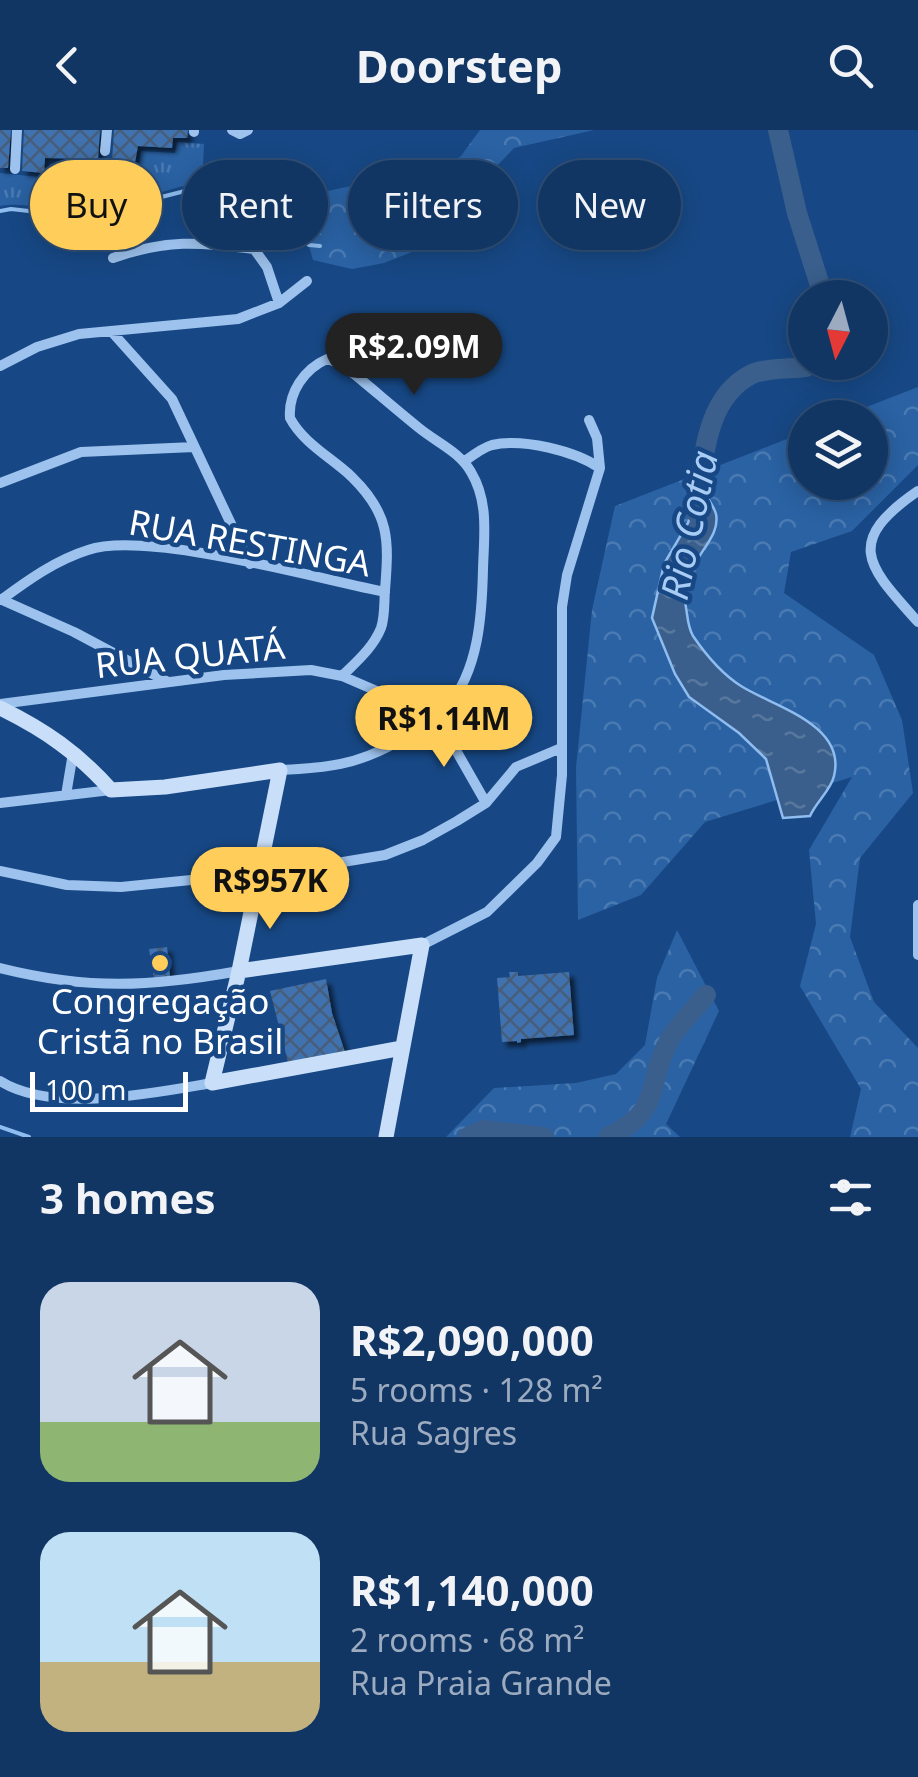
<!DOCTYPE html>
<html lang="en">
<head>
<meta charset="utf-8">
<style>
  body { margin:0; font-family:"Noto Sans",sans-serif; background:#1a3e6a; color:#f1f3f6; height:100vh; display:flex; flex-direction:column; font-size:38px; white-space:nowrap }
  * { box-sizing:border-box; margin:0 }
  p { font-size:32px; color:#9cabbf }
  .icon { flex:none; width:55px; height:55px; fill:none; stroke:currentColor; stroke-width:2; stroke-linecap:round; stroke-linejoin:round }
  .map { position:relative; height:1007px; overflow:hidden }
  .sheet { display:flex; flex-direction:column; background:#113664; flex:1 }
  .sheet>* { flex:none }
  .banner { position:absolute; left:30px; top:30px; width:860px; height:90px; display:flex; gap:20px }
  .needle { width:65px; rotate:186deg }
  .tools { position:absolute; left:788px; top:150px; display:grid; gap:20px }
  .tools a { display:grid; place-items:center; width:100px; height:100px; border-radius:50%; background:#113664; box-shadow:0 5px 25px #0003,0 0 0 2px #305078; font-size:50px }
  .scale { position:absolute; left:30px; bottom:25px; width:158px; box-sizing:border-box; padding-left:10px; border:5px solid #fff; border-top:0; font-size:28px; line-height:35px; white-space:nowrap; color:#fff; -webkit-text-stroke:8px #174885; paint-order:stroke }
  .price { position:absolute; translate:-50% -85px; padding:0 22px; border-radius:35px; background:#ffcd59; color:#111; font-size:32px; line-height:65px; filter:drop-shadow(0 2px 5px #0008) }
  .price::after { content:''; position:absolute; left:50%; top:60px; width:30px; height:22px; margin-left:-15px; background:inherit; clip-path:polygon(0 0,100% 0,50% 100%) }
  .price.current { background:#222; color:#fff }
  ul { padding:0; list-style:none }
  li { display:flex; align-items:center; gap:30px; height:250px; padding:0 40px }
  li span { display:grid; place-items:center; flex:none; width:280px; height:200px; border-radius:30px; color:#555 }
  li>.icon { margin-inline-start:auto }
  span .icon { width:120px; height:120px; fill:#fffc; stroke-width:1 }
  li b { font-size:42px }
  h2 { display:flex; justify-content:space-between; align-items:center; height:120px; padding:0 40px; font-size:42px }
  .pill { padding:0 35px; border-radius:45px; background:#113664; box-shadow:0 5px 25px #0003,0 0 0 2px #305078; font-size:35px; line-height:90px }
  .pill.current { background:#ffcd59; color:#111 }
  header { display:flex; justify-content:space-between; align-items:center; height:130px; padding:0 40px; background:#113664; font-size:45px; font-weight:700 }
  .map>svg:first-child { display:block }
  .forest { fill:url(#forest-crowns) }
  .park { fill:url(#park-tufts) }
  .water { fill:url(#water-ripples); stroke:#8fbdef; stroke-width:2.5 }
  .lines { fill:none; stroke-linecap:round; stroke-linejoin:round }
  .stream { stroke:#8fbdef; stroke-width:4 }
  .river { stroke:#3a5f8c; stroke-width:20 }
  .building { fill:url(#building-cross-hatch); filter:url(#shadow) }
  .street { stroke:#9dc2ed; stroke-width:10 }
  .secondary { stroke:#c9dff9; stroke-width:15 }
  .poi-dot { fill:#ffcd59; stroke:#174885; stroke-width:4 }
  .labels { text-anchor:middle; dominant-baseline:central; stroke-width:9; stroke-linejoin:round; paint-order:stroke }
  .street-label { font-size:35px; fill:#fff; stroke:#174885 }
  .poi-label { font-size:35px; fill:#fff; stroke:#174885 }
  .water-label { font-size:38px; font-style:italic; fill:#a8ccf4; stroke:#174885 }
</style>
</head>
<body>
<header><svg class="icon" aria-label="back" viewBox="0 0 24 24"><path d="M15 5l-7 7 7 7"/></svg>Doorstep<svg class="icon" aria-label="search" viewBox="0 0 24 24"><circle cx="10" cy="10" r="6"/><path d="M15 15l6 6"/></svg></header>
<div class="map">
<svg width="918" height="1007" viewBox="0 0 918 1007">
  <defs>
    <pattern id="forest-crowns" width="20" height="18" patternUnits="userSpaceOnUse" patternTransform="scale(2.5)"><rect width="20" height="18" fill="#2a62a4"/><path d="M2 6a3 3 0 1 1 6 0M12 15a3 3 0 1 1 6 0" fill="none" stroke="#4a7ab2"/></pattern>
    <pattern id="park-tufts" width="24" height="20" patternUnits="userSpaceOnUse" patternTransform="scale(2.5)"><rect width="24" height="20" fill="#2a62a4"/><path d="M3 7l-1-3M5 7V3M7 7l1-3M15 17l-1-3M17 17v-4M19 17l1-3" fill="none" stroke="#4a7ab2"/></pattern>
    <pattern id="water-ripples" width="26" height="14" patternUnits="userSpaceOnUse" patternTransform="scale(2.5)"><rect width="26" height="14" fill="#3a5f8c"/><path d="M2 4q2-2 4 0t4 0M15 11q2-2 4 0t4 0" fill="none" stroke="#58779d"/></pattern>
    <pattern id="building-cross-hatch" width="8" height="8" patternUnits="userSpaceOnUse" patternTransform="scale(2.5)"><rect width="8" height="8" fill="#4072af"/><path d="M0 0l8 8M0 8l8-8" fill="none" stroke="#475d79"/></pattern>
    <filter id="shadow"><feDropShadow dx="5" dy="5" stdDeviation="2.5" flood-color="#0009"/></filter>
  </defs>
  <rect width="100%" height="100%" fill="#174885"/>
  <path class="forest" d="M480,0H594L514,18L496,37L478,72L447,80L422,118L384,133L352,139L313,130L295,68L365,53L432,44L461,26Z
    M918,257V335L852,401L791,422L784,463L874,525L902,590L913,663L860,728L850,807L874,872L918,918V1007H850L861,959L800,856L816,794L809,720L852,647L705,692L641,765L578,790L576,638L592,480L615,376L805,302V352H870V288L841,287Z
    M677,800L719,881L666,994L680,1007H446L494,958L576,953L616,944L645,915L657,848Z"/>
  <path class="park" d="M177,12L204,14L202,55L192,54C156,62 122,77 85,81C56,84 28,71 0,76V43L48,48L50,34H68L67,48L87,50L89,34L139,36L141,21L175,23Z"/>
  <path class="water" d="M701,357C705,365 714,376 716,384C722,415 676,431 687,484C688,492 689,499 693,506C706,525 722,544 741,556C772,576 847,594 834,646C831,660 816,672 810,686L783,688L766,629L739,603L689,567L675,544L652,488L664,434L688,393Z"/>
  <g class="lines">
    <path class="stream" d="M0,81L11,79L82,87L193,59L225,65L272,67L288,80L297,104L309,115L320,116
      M0,997L29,1007"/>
    <path class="river" d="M778,0L797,83L824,168
      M696,383C704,336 702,269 752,244C766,238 790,239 806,237L812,232
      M468,1007L484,1000L544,1007
      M608,1007C666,979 644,955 670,909C679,894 695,879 706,865"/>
  </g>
  <path class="building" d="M0,0H11L8,38H0Z
    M24,0H100L98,29L45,28L44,43L22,41Z
    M114,0H188L187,8H173L172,18L138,16L135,32L112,31Z
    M167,817L170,847L154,849L149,819Z
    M509,842H518V846L569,842L574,905L521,909V912L517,913V911L502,912L497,848L510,847Z
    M326,849L332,883L345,922L288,932L270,861Z"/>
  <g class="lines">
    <path class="street" d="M232,0L240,4L248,0
      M194,2V0
      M105,21L107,0
      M15,39L17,0
      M113,128C167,109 199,112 254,119L267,137L279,173
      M111,201L172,269L250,434
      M0,236L37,217L79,204L238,189L279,173L307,151
      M465,331C473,325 482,318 492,315C523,308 575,321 600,338
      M0,353L81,322L194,317
      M918,361C842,413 869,437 918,492
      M0,469L74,502L168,552
      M1,470C28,450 56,430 88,420C146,400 318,449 385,462
      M0,574L224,545L311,540L342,546L437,587L486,673
      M280,640C326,638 357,635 397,612C415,602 434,592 447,577C479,541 482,484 483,439C484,405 489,372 471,342C460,322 436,312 419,298C393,277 368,255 342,234L327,229C304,239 288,263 290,288C303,313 332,328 352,347C390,384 389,410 385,460C384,472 385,487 381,498C373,518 356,532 342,546
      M66,665L73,623
      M0,673L111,660
      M0,741L67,755L121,757L301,739L385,725L423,710L457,691L486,673L516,637L561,618
      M918,775V825
      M422,815L487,782L537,733L556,707L562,645V477L567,445L600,338L597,308L589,290
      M0,838C88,860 150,857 239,841
      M0,951C52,984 154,963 212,953"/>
    <path class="secondary" d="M0,578C45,600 78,623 111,660L165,657L280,640L239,841L212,953L402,918
      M239,841L422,815L386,1007"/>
  </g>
  <circle class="poi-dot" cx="160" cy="833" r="10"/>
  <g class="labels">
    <g class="street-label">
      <text transform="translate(250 412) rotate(10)">RUA RESTINGA</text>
      <text transform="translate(190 525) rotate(-6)">RUA QUATÁ</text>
    </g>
    <g class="poi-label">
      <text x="160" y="870">Congregação<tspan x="160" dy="40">Cristã no Brasil</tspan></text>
    </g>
    <g class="water-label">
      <text transform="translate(688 395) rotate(-78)">Rio Cotia</text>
    </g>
  </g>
</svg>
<div class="tools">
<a><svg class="needle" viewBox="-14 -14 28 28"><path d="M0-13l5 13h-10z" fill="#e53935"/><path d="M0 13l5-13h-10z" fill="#9cabbf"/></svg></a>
<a><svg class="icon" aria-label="layers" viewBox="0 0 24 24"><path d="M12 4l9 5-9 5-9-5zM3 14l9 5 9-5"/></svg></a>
</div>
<div class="scale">100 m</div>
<b class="price current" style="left:414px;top:268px">R$2.09M</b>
<b class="price" style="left:444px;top:640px">R$1.14M</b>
<b class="price" style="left:270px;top:802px">R$957K</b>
<div class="banner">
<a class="pill current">Buy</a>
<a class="pill">Rent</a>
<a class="pill">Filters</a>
<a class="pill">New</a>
</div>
</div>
<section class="sheet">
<h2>3 homes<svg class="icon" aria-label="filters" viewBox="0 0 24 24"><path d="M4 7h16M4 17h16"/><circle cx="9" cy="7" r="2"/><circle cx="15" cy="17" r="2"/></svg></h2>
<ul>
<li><span style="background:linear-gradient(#c9d6e8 70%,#8fb573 0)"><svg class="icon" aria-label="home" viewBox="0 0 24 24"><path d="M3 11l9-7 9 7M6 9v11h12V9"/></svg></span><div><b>R$2,090,000</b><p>5 rooms · 128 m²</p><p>Rua Sagres</p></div></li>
<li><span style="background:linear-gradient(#bfe0f5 65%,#c2b280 0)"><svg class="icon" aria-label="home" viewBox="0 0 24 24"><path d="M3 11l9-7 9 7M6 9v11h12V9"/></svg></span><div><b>R$1,140,000</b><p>2 rooms · 68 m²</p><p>Rua Praia Grande</p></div></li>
</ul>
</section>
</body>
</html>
